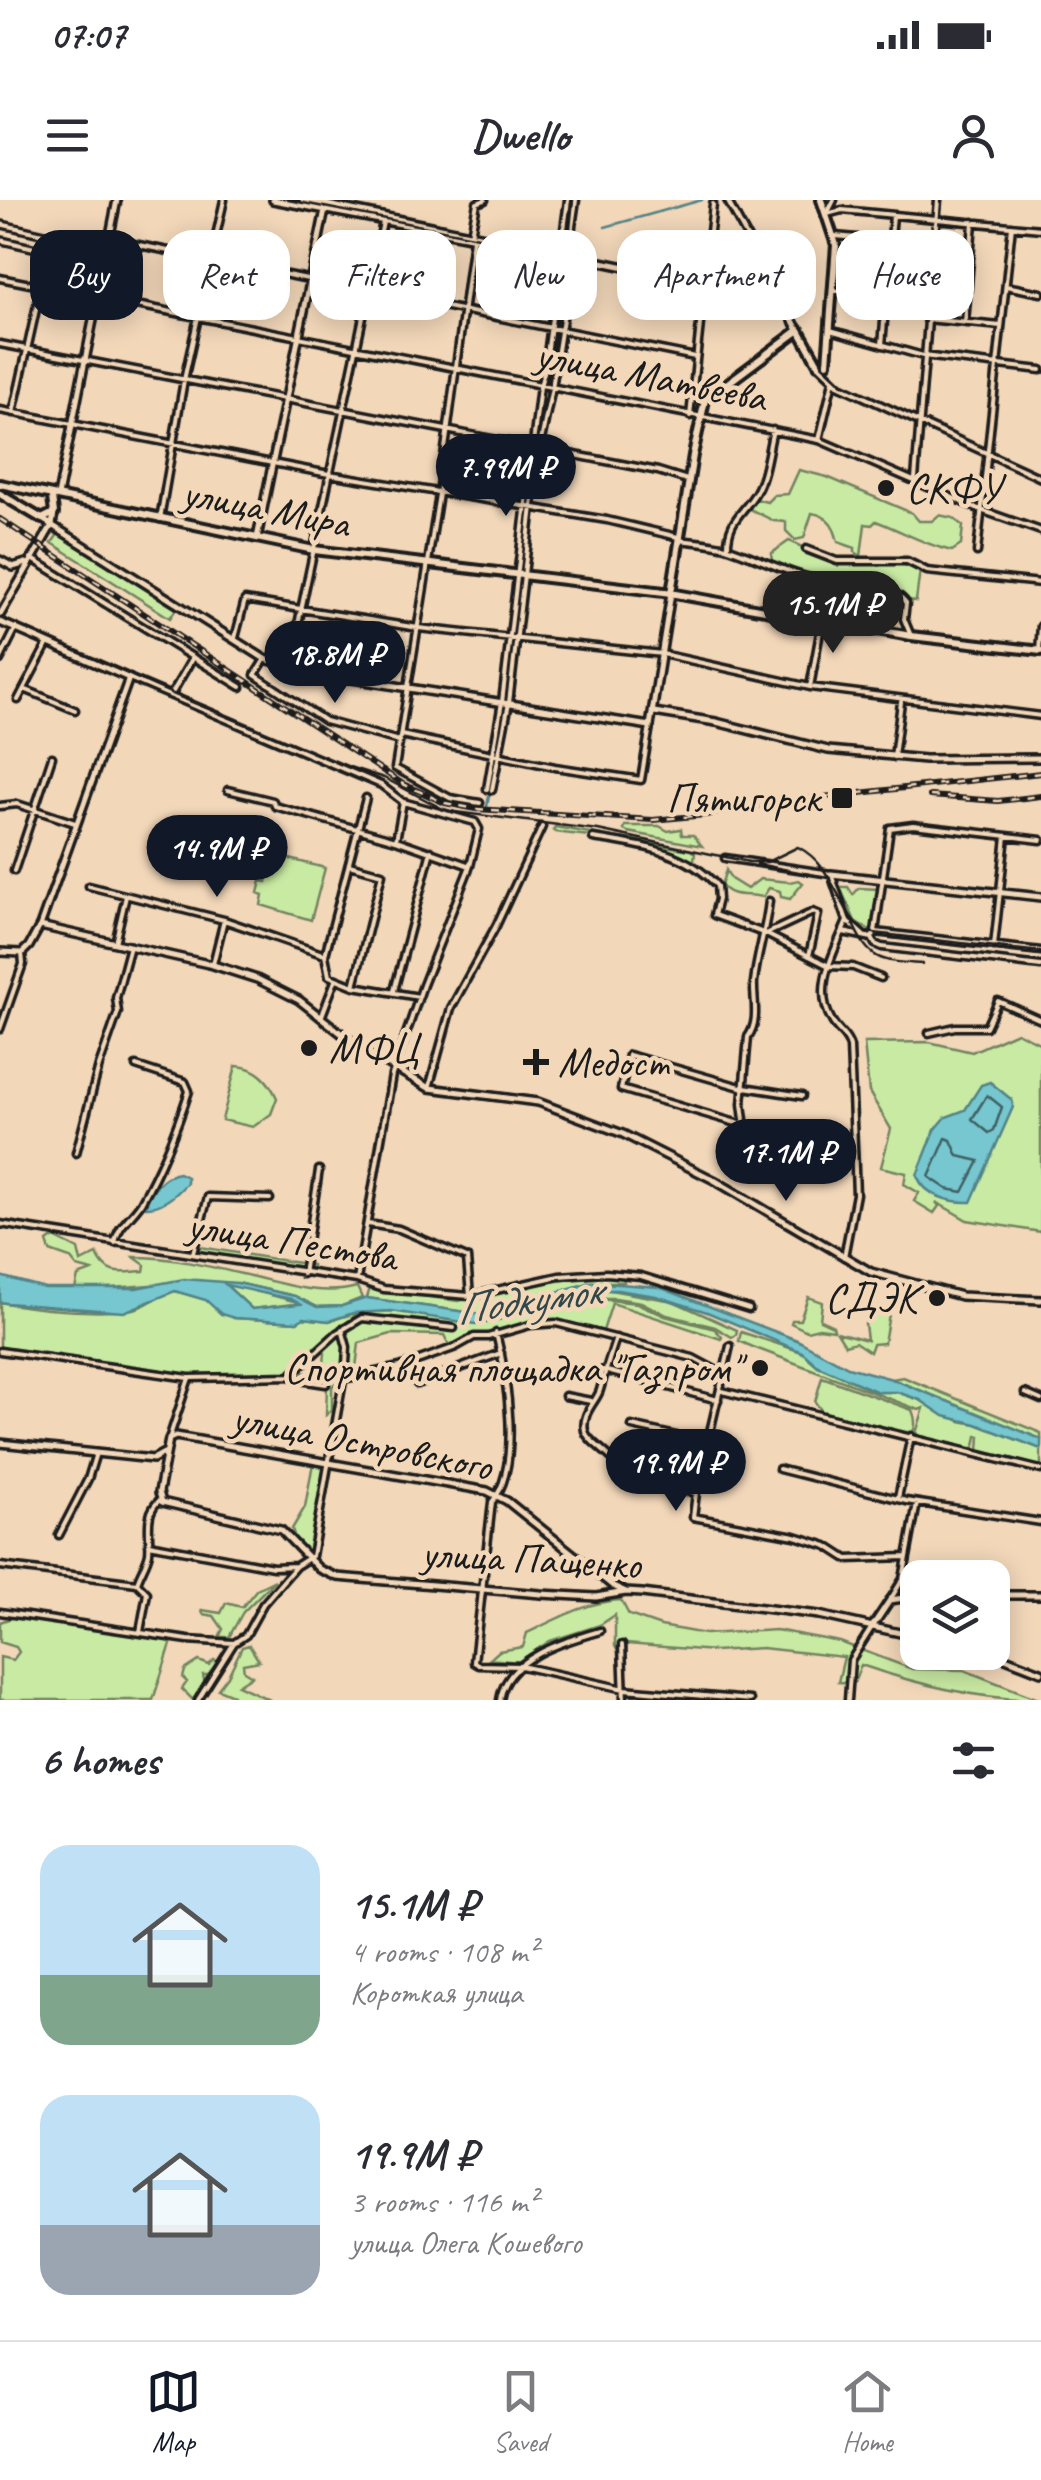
<!DOCTYPE html>
<html lang="en">
<head>
<meta charset="utf-8">
<style>
  body { margin:0; font-family:Caveat,sans-serif; background:#f7f7f7; color:#2b2b33; height:100vh; display:flex; flex-direction:column; font-size:38px; white-space:nowrap }
  * { box-sizing:border-box; margin:0 }
  p { font-size:32px; color:#7c7c81 }
  .icon { flex:none; width:55px; height:55px; fill:none; stroke:currentColor; stroke-width:2; stroke-linecap:round; stroke-linejoin:round }
  .map { position:relative; height:1500px; overflow:hidden }
  .panel { display:flex; flex-direction:column; background:#fff; flex:1 }
  .panel>* { flex:none }
  .top-card { position:absolute; left:30px; top:30px; width:982px; height:90px; display:flex; gap:20px }
  .buttons { position:absolute; left:900px; top:1360px; display:grid; gap:20px }
  .buttons a { display:grid; place-items:center; width:110px; height:110px; border-radius:20px; background:#fff; box-shadow:0 5px 25px #0003; font-size:50px }
  .price { position:absolute; translate:-50% -85px; padding:0 22px; border-radius:35px; background:#111827; color:#fff; font-size:32px; line-height:65px; filter:drop-shadow(0 2px 5px #0008) }
  .price::after { content:''; position:absolute; left:50%; top:60px; width:30px; height:22px; margin-left:-15px; background:inherit; clip-path:polygon(0 0,100% 0,50% 100%) }
  .price.selected { background:#222; color:#fff }
  ul { padding:0; list-style:none }
  li { display:flex; align-items:center; gap:30px; height:250px; padding:0 40px }
  li span { display:grid; place-items:center; flex:none; width:280px; height:200px; border-radius:30px; color:#555 }
  li>.icon { margin-inline-start:auto }
  span .icon { width:120px; height:120px; fill:#fffc; stroke-width:1 }
  li b { font-size:42px }
  h2 { display:flex; justify-content:space-between; align-items:center; height:120px; padding:0 40px; font-size:42px }
  .tag { padding:0 35px; border-radius:30px; background:#fff; box-shadow:0 5px 25px #0003; font-size:35px; line-height:90px }
  .tag.selected { background:#111827; color:#fff }
  .status { display:flex; justify-content:space-between; align-items:center; height:70px; padding:0 50px; background:#fff; direction:ltr }
  .status svg { height:28px; fill:currentColor }
  header { display:flex; justify-content:space-between; align-items:center; height:130px; padding:0 40px; background:#fff; font-size:45px; font-weight:600 }
  .menu { display:flex; justify-content:space-around; align-items:center; height:140px; border-top:2px solid #e1e1e2; background:#fff; font-size:28px; color:#7c7c81 }
  .menu a { display:grid; justify-items:center; gap:5px }
  .menu .selected { color:#111827 }
  .map>svg:first-child { display:block }
  .green { fill:#c9eaa3; stroke:#728360; stroke-width:2.5 }
  .water { fill:#76c7cf; stroke:#528387; stroke-width:2.5; fill-rule:evenodd }
  .lines { fill:none; stroke-linecap:round; stroke-linejoin:round }
  .shore { stroke:#406064; stroke-width:2.5 }
  .stream { stroke:#528387; stroke-width:2.5 }
  .minor-casing { stroke:#1c1c1c; stroke-width:11 }
  .tertiary-casing { stroke:#1c1c1c; stroke-width:12 }
  .secondary-casing { stroke:#1c1c1c; stroke-width:14 }
  .minor { stroke:#f2d7b9; stroke-width:4 }
  .tertiary { stroke:#f2d7b9; stroke-width:5 }
  .secondary { stroke:#f2d7b9; stroke-width:6 }
  .tram { stroke:#1c1c1c; stroke-width:2.5 }
  .rail-casing { stroke:#1c1c1c; stroke-width:6 }
  .rail { stroke:#f2d7b9; stroke-width:2.5; stroke-dasharray:8; stroke-linecap:butt }
  .poi-dot { fill:#1c1c1c; stroke:#f2d7b9; stroke-width:4 }
  .labels { text-anchor:middle; dominant-baseline:central; stroke-width:9; stroke-linejoin:round; paint-order:stroke }
  .street-label { font-size:42px; fill:#1c1c1c; stroke:#f2d7b9 }
  .poi-label { font-size:42px; fill:#1c1c1c; stroke:#f2d7b9; text-anchor:start }
  .water-label { font-size:45px; font-style:italic; fill:#324749; stroke:#f2d7b9 }
</style>
</head>
<body>
<div class="status"><b>07:07</b><svg viewBox="0 0 49 12"><path d="M0 12V9h3v3zM5 12V6h3v6zM10 12V3h3v9zM15 12V0h3v12zM26 1h20v11H26zM47 4h2v5h-2z"/></svg></div>
<header><svg class="icon" aria-label="menu" viewBox="0 0 24 24"><path d="M4 6h16M4 12h16M4 18h16"/></svg>Dwello<svg class="icon" aria-label="person" viewBox="0 0 24 24"><circle cx="12" cy="8" r="4"/><path d="M4 21q1-7 8-7t8 7"/></svg></header>
<div class="map">
<svg width="1041" height="1500" viewBox="0 0 1041 1500">
  <rect width="100%" height="100%" fill="#f2d7b9"/>
  <filter id="ink" filterUnits="userSpaceOnUse"><feTurbulence type="fractalNoise" baseFrequency=".01" numOctaves="2"/><feDisplacementMap in="SourceGraphic" scale="20" xChannelSelector="R" yChannelSelector="G"/><feConvolveMatrix kernelMatrix="1 2 1 2 8 2 1 2 1" color-interpolation-filters="sRGB"/></filter>
  <g filter="url(#ink)">
    <path class="green" d="M799,270L827,277L912,313L919,321H932L939,315L953,318L963,326L961,345L952,351C924,345 900,330 876,321L872,325L865,324L861,356L855,352V348L838,342C834,326 830,316 812,313L804,338L795,340L786,331V322L774,321L748,308L756,299L767,302L774,295L788,294Z
      M58,334L176,409L170,418L52,343Z
      M789,341C808,348 816,360 839,363C866,367 894,358 920,370L916,401L908,400L901,393L868,384L831,380L771,363L772,353Z
      M625,626H659L668,631L681,629L682,635H693L702,646L628,632L624,630Z
      M555,627L690,650L695,653L694,660L690,663C653,639 599,638 556,632L553,630Z
      M274,655L325,668L311,720L261,705L263,695L258,693L261,681L267,682Z
      M726,670L731,679L747,689L760,679L790,682L799,680L803,683L790,699L781,697L780,691L769,688L763,697C748,693 731,699 721,685Z
      M840,687H848L853,695L859,688L879,689L872,732L855,721Z
      M1017,832L1041,844V1032L967,1020L936,1002L939,1006L934,1013L914,1001L919,993L904,984L906,973L881,967L891,929L869,892L864,843L929,842L972,852Z
      M236,866C257,867 269,880 277,898L271,914L253,927L222,920Z
      M54,1037L78,1049L81,1062L97,1054C107,1078 122,1072 144,1071L145,1065L134,1057C173,1057 212,1067 250,1076C285,1084 321,1097 357,1087L362,1098L342,1106L317,1107L294,1096L238,1083L229,1084L301,1103L252,1109L226,1085L227,1083C173,1079 129,1090 75,1089L78,1076L92,1071L77,1067L70,1058L50,1051L47,1042Z
      M200,1047L312,1065V1072L199,1053Z
      M602,1075L623,1077L624,1082H592L480,1114L367,1098L369,1091L373,1089L458,1101L550,1082Z
      M604,1089L673,1101L737,1130L736,1135L732,1137L715,1127L667,1115L641,1102L615,1098H591L637,1103L665,1116L715,1129L722,1137L721,1139L612,1103L603,1131L582,1125L531,1123L485,1136H469L450,1147L444,1135L391,1134L359,1143L355,1176L347,1178L345,1175L349,1148L345,1132L349,1127L370,1120L363,1117V1112L407,1111L487,1123Z
      M175,1091L206,1100L234,1118L297,1122L303,1118L329,1121L359,1112L287,1173L189,1176L0,1150V1102C33,1109 100,1115 133,1109C148,1107 160,1092 175,1091Z
      M808,1097L822,1102L820,1120L833,1126L834,1130L819,1128L807,1131L791,1123L792,1120H800Z
      M870,1107L889,1114L884,1143L873,1144L870,1152L855,1142L845,1145L837,1132L867,1140L865,1124Z
      M741,1132L802,1152L818,1166L877,1192H897L920,1200L960,1221L976,1224L1041,1249V1269L979,1251L980,1236H977L975,1246L970,1250L920,1237L916,1233L924,1208L919,1210L753,1147L739,1141Z
      M342,1134L346,1150L342,1176H336L338,1179L332,1187V1210L326,1215L327,1184L295,1175L298,1172L323,1175L325,1153L323,1149Z
      M822,1177L912,1210C916,1219 917,1227 911,1235L824,1214L815,1202Z
      M903,1177L1041,1233V1239L892,1179Z
      M313,1263L327,1269L309,1353L295,1338L292,1329L305,1307Z
      M275,1380L243,1412L229,1437H219L223,1429L214,1416L203,1414L202,1410L221,1413L226,1403L242,1407L257,1389Z
      M621,1400L629,1415L661,1426L705,1434L776,1430L840,1442L912,1469L964,1470L1041,1500C980,1500 919,1485 861,1465L854,1483L838,1482L844,1457L762,1448L714,1451L627,1444L625,1466L615,1446V1415L600,1425L550,1441L518,1462L490,1459L499,1451L523,1447L527,1433C556,1419 589,1401 621,1400Z
      M14,1417L172,1441L153,1500H0V1457L13,1460L19,1452L16,1447L0,1442V1422Z
      M249,1445L259,1461L243,1464L244,1471L252,1476L238,1485L270,1500H232L233,1495L218,1489L228,1476L242,1447Z
      M214,1460L219,1462L211,1475H203L205,1485L193,1500L182,1489L187,1482L183,1478L185,1470L199,1461L209,1465Z"/>
    <path class="water" d="M990,882L1012,900L1013,907L971,1002C951,1003 924,996 917,975L935,930L946,917L965,910L981,885Z
      M179,973L187,977V983C177,994 161,1008 146,1007C149,991 163,975 179,973Z
      M0,1076L45,1088H136L184,1079L237,1083L295,1096L317,1107L342,1106L367,1098L480,1114L592,1082L659,1087L797,1140L848,1167L892,1179L1041,1239V1249L976,1224L944,1216L920,1200L897,1192H878L818,1166L802,1152L707,1112L656,1096L617,1090H597L506,1118L475,1124L391,1111L353,1113L329,1121L304,1118L297,1122L234,1118L221,1114L206,1100L175,1091L124,1112L6,1103L0,1102ZM226,1085L291,1099L300,1104L252,1109Z"/>
    <g class="lines">
      <path class="shore" d="M987,895L1002,907L994,930L989,933L972,919Z
        M946,938L951,940L958,956L979,961L963,992L947,989L929,977Z"/>
      <path class="stream" d="M605,27L702,0
        M526,326L567,63
        M518,410L520,386
        M487,607L513,457"/>
      <defs>
        <path id="minor" d="M727,0L782,101
          M827,14L842,10L1041,29
          M827,14L834,0
          M0,24L107,49
          M471,34L477,3L485,0
          M109,39L695,157
          M473,39L439,294L395,568L450,598L480,603
          M0,40L103,64
          M562,52L570,40L576,0
          M0,78L819,240L981,310L1041,331
          M1006,86L1041,93
          M833,91H856L859,43L857,38L835,36
          M926,119L1001,126
          M965,123L973,22
          M830,130L923,156L1041,170
          M0,144L658,271L687,280
          M882,145L893,15
          M819,166L840,186L1041,278
          M0,210L329,274L607,320L678,337
          M13,213L41,87
          M690,216L713,4
          M819,240L833,181
          M915,279L938,0
          M160,319L184,180L224,0
          M679,340C694,342 711,343 726,347C760,358 795,378 832,382C853,384 892,383 906,403L904,419L911,436
          M728,348C727,320 744,313 756,292C766,275 768,249 773,230
          M806,349L837,361H907L927,371L1041,383
          M977,352L1012,26
          M31,358L241,487
          M235,438L245,400L418,428L662,454L810,487L1041,516
          M1039,451L1041,426
          M265,459L255,475L325,521L399,541
          M0,460L16,428
          M289,467L383,22
          M129,478L381,585L403,602L396,640
          M810,487L829,383
          M24,489L75,510
          M171,495L193,457
          M18,500L48,443
          M401,535L555,567L641,580L650,526
          M894,557L901,502
          M487,589L502,502L540,186L545,169L568,0
          M228,590L273,601L275,606L396,640L470,666
          M492,590L509,503L538,255L552,188L573,56L569,45
          M366,598L325,755L329,776L354,786L419,797
          M0,606L17,604L75,623
          M593,638C637,645 686,650 717,686L718,699L714,715L766,734L829,766L853,767L881,778
          M725,658L831,674L847,721L863,735
          M349,665L382,674L354,786
          M14,671L52,557
          M89,686L224,720L325,755
          M843,732L872,738
          M875,732L890,628L913,625L1041,640
          M766,734L813,712L818,714L809,756
          M115,743L126,696
          M994,746L1006,636
          M1041,751L875,732L872,738L875,744L882,747L1041,766
          M213,764L224,720
          M394,791L431,651
          M321,818L335,781
          M0,829L23,764L22,753
          M929,833L955,827H986L998,801L1041,820
          M744,887L802,896
          M429,888L451,808L496,726L542,627
          M743,925L621,889L629,855L744,888
          M747,943L742,904L748,837C760,820 753,800 754,782C757,755 766,729 769,701
          M76,953L99,866L118,812L116,798L130,746
          M0,1024L357,1080L384,1089L470,1096L559,1076L606,1073L641,1076L749,1109
          M368,1024L399,1029L467,1058L470,1096
          M115,1043C117,1026 132,1017 141,1003C160,969 177,928 189,891L185,882L136,866
          M193,1053L208,997L270,999
          M844,1057L856,994L850,847C847,835 838,832 832,821C812,788 834,753 847,721
          M303,1074L319,970
          M357,1080L392,875L423,785L470,666L479,629L475,622L403,602
          M496,1133C507,1176 522,1267 492,1302L474,1462L479,1465L521,1466L624,1489L750,1500
          M616,1138C610,1156 605,1172 600,1190C597,1201 581,1213 585,1231C587,1238 595,1244 600,1248C633,1279 653,1284 696,1293L693,1317L795,1336L827,1346L847,1359L907,1357
          M0,1151L189,1178L290,1176L337,1133L362,1118L454,1128
          M603,1170L718,1200
          M290,1176L300,1180L326,1184
          M343,1179L400,1167L456,1147L474,1137H488L530,1125L556,1123L693,1158L725,1175
          M417,1184L501,1153
          M722,1191L1041,1270
          M1025,1193L1041,1200
          M565,1196L591,1201
          M632,1226L708,1243
          M169,1239L189,1178
          M779,1269L906,1301L1041,1322
          M696,1292L730,1146
          M898,1298L911,1236
          M59,1335L88,1279L96,1253
          M149,1344L273,1367L296,1366L312,1356L346,1164L347,1147L342,1129
          M0,1366L137,1383
          M890,1400L903,1379L917,1303
          M0,1412L188,1440L234,1443
          M140,1432L147,1393L137,1383C140,1373 147,1363 149,1353C151,1335 143,1313 160,1300
          M622,1445L624,1500
          M198,1500L234,1443L246,1435L263,1404L296,1366
          M500,1500C506,1458 565,1441 600,1431
          M848,1500L851,1460L872,1427"/>
        <path id="tertiary" d="M273,0L582,58L769,97L784,104L798,130
          M303,0L558,52
          M58,296L117,0
          M42,319L265,459L320,474L650,526L671,393
          M257,338L327,0
          M0,360L13,367L26,363
          M0,415L52,325L54,313
          M0,422L129,478L40,726
          M654,512L716,522L828,550L925,559L1041,558
          M831,674L1041,697
          M0,752L22,753L29,746L40,726L213,765L257,779L299,800L360,848L429,888L538,902L623,934L714,980L871,1072L961,1096L1041,1100
          M0,1243L153,1259L164,1253
          M626,1392L613,1386L507,1301L487,1291L176,1236L169,1239L159,1292L162,1302L281,1330L319,1369L337,1377L541,1394L596,1397L626,1392L642,1393L819,1415L918,1437
          M992,1395H1041
          M872,1427L890,1400L918,1396
          M990,1452L1041,1472"/>
        <path id="secondary" d="M821,0L836,45L827,163
          M0,284L314,350L664,392L911,436L1041,451
          M0,294L42,319L54,313L52,298
          M671,393L693,255L705,200L799,130L818,164"/>
      </defs>
      <use href="#minor" class="minor-casing"/>
      <use href="#tertiary" class="tertiary-casing"/>
      <use href="#secondary" class="secondary-casing"/>
      <use href="#minor" class="minor"/>
      <use href="#tertiary" class="tertiary"/>
      <use href="#secondary" class="secondary"/>
      <path class="tram" d="M288,0L556,52L569,38L573,0
        M0,417L175,495L346,566L384,578L447,611L598,630L749,662H767L798,647C835,666 837,709 865,732L1041,752
        M757,664L830,678
        M853,724C870,763 883,761 922,764"/>
      <defs>
        <path id="rail" d="M0,319L403,584L445,603L476,609L653,620L705,615L787,601L1041,573
          M930,596L998,601L1041,596"/>
      </defs>
      <use href="#rail" class="rail-casing"/>
      <use href="#rail" class="rail"/>
    </g>
  </g>
  <g class="poi-dot">
    <circle cx="886" cy="288" r="10"/>
    <rect x="830" y="586" width="24" height="24" rx="5"/>
    <circle cx="309" cy="848" r="10"/>
    <path d="M531 847h10v10h10v10h-10v10h-10v-10h-10v-10h10z"/>
    <circle cx="937" cy="1098" r="10"/>
    <circle cx="760" cy="1168" r="10"/>
  </g>
  <g class="labels">
    <g class="street-label">
      <text transform="translate(651 176) rotate(11)">улица Матвеева</text>
      <text transform="translate(266 308) rotate(11)">улица Мира</text>
      <text transform="translate(292 1041) rotate(9)">улица Пестова</text>
      <text transform="translate(362 1242) rotate(11)">улица Островского</text>
      <text transform="translate(531 1359) rotate(3)">улица Пащенко</text>
    </g>
    <g class="poi-label">
      <text x="906" y="288">СКФУ</text>
      <text x="820" y="598" text-anchor="end">Пятигорск</text>
      <text x="329" y="848">МФЦ</text>
      <text x="558" y="862">Медост</text>
      <text x="917" y="1098" text-anchor="end">СДЭК</text>
      <text x="740" y="1168" text-anchor="end">Спортивная площадка "Газпром"</text>
    </g>
    <g class="water-label">
      <text transform="translate(528 1100) rotate(-8)">Подкумок</text>
    </g>
  </g>
</svg>
<div class="buttons">
<a><svg class="icon" aria-label="layers" viewBox="0 0 24 24"><path d="M12 4l9 5-9 5-9-5zM3 14l9 5 9-5"/></svg></a>
</div>
<b class="price" style="left:506px;top:319px">7.99M ₽</b>
<b class="price selected" style="left:833px;top:456px">15.1M ₽</b>
<b class="price" style="left:335px;top:506px">18.8M ₽</b>
<b class="price" style="left:217px;top:700px">14.9M ₽</b>
<b class="price" style="left:786px;top:1004px">17.1M ₽</b>
<b class="price" style="left:676px;top:1314px">19.9M ₽</b>
<div class="top-card">
<a class="tag selected">Buy</a>
<a class="tag">Rent</a>
<a class="tag">Filters</a>
<a class="tag">New</a>
<a class="tag">Apartment</a>
<a class="tag">House</a>
</div>
</div>
<section class="panel">
<h2>6 homes<svg class="icon" aria-label="filters" viewBox="0 0 24 24"><path d="M4 7h16M4 17h16"/><circle cx="9" cy="7" r="2"/><circle cx="15" cy="17" r="2"/></svg></h2>
<ul>
<li><span style="background:linear-gradient(#bfe0f5 65%,#7fa58c 0)"><svg class="icon" aria-label="home" viewBox="0 0 24 24"><path d="M3 11l9-7 9 7M6 9v11h12V9"/></svg></span><div><b>15.1M ₽</b><p>4 rooms · 108 m²</p><p>Короткая улица</p></div></li>
<li><span style="background:linear-gradient(#bfe0f5 65%,#9aa5b1 0)"><svg class="icon" aria-label="home" viewBox="0 0 24 24"><path d="M3 11l9-7 9 7M6 9v11h12V9"/></svg></span><div><b>19.9M ₽</b><p>3 rooms · 116 m²</p><p>улица Олега Кошевого</p></div></li>
</ul>
</section>
<nav class="menu">
<a class="selected"><svg class="icon" aria-label="map" viewBox="0 0 24 24"><path d="M3 6l6-2 6 2 6-2v14l-6 2-6-2-6 2zM9 4v14M15 6v14"/></svg>Map</a>
<a><svg class="icon" aria-label="saved" viewBox="0 0 24 24"><path d="M7 4h10v16l-5-4-5 4z"/></svg>Saved</a>
<a><svg class="icon" aria-label="home" viewBox="0 0 24 24"><path d="M3 11l9-7 9 7M6 9v11h12V9"/></svg>Home</a>
</nav>
</body>
</html>
